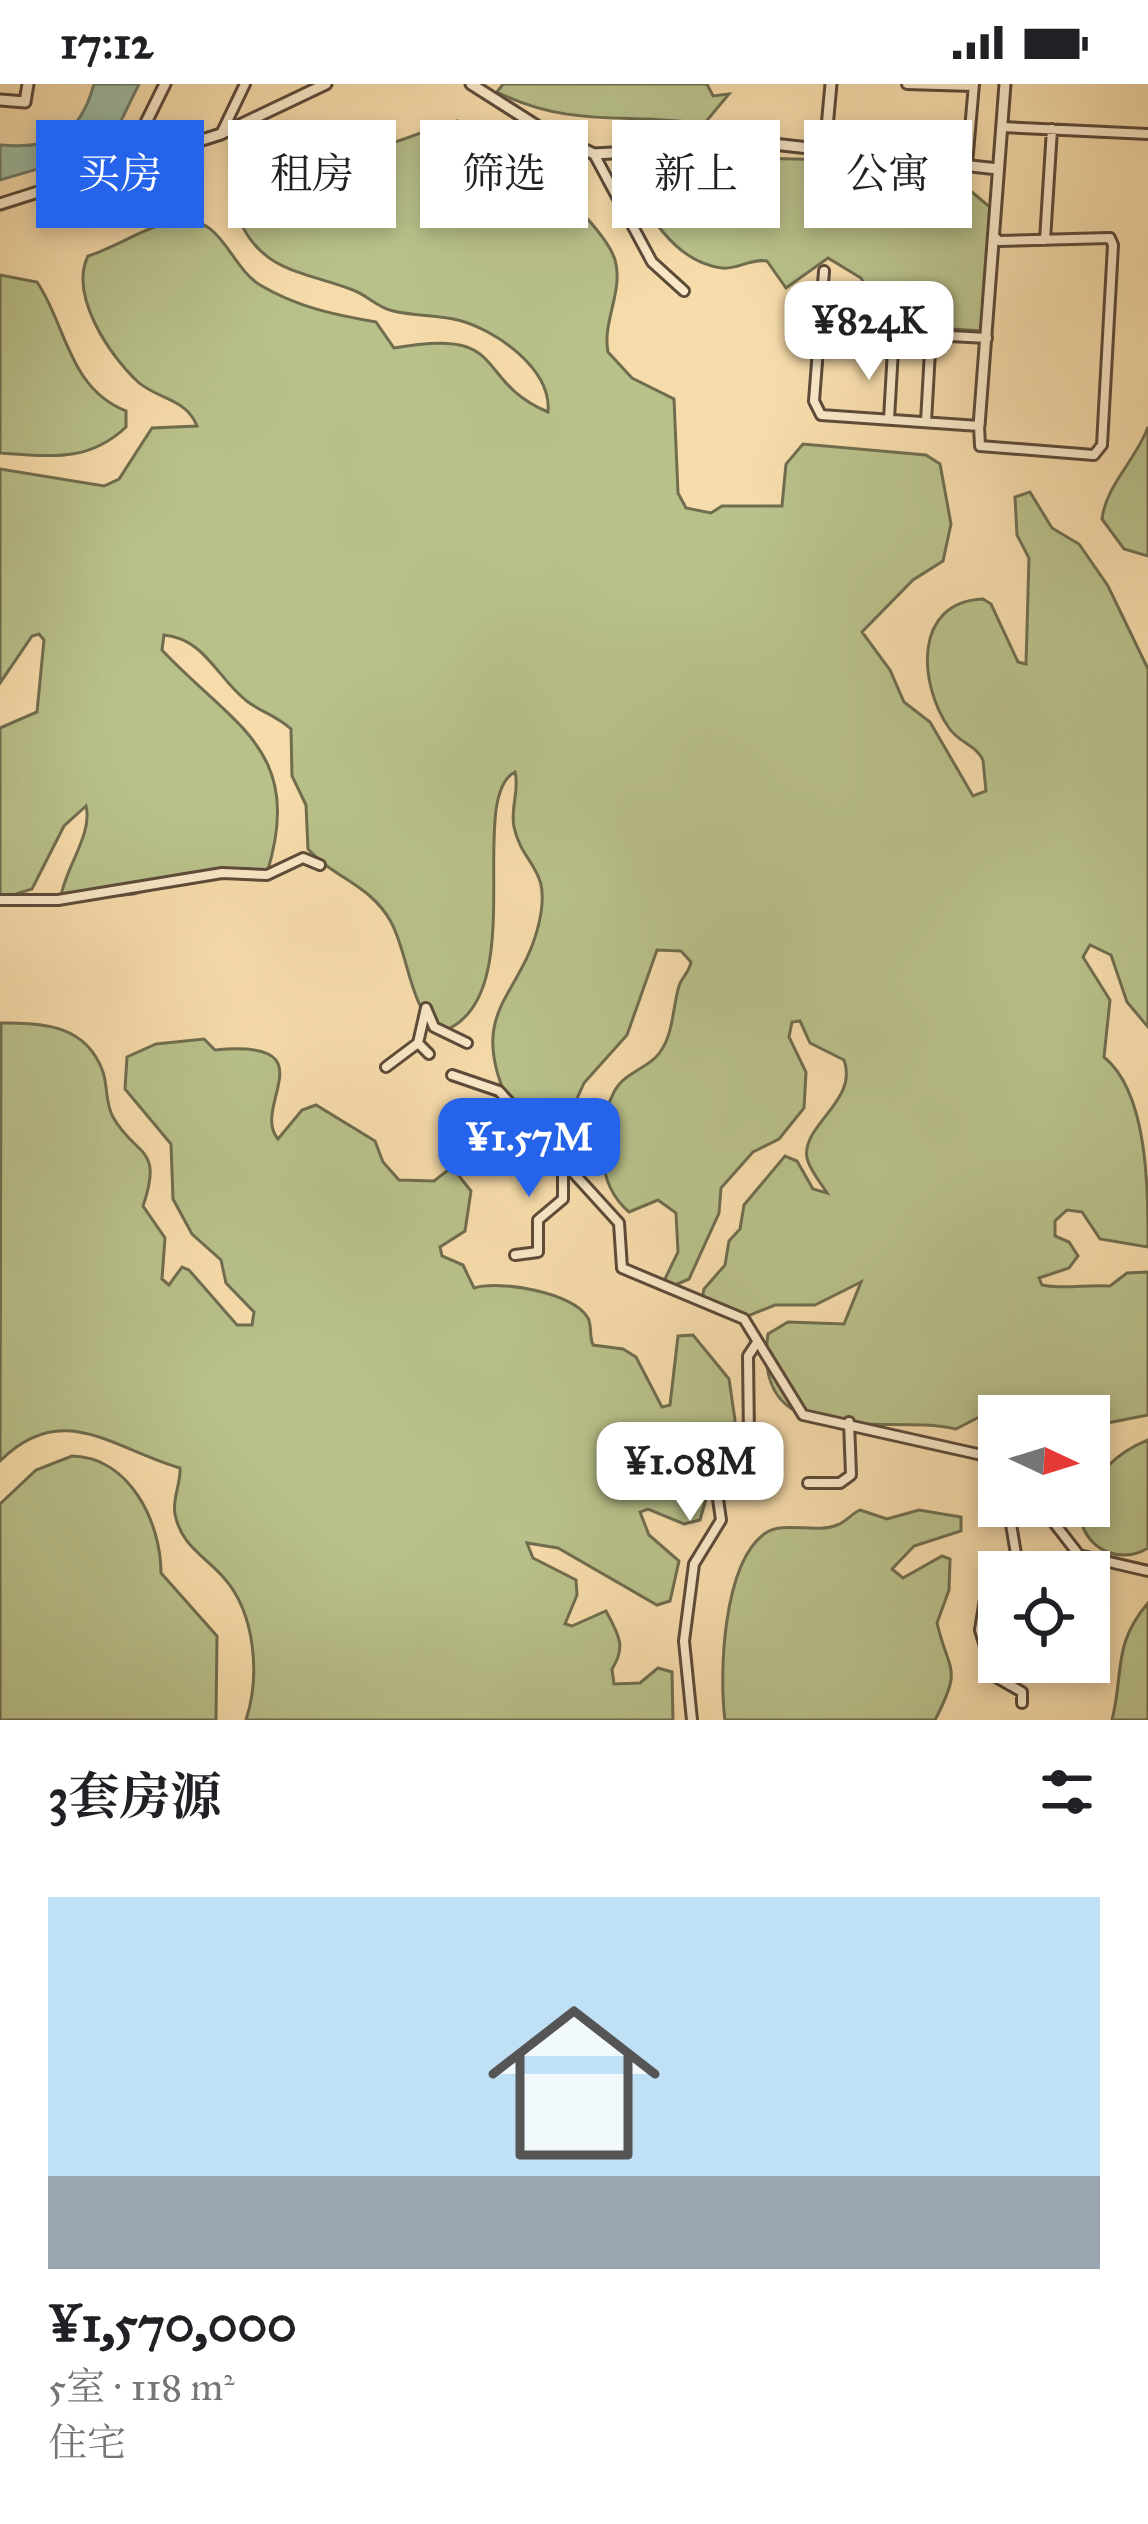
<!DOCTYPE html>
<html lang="zh">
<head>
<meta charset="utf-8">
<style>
  body { margin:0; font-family:"IM FELL Great Primer","Noto Serif SC",serif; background:#f2f2f2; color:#202124; height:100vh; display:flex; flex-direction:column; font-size:45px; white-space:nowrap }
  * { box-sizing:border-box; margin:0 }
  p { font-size:39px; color:#757577 }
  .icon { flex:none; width:66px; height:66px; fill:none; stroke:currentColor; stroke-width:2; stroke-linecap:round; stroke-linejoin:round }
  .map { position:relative; height:1636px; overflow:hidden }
  .drawer { display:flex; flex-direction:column; background:#fff; flex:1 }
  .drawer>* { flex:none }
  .hud { position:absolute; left:36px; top:36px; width:1077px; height:108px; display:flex; gap:24px }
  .needle { width:78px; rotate:94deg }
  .controls { position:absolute; left:978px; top:1311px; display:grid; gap:24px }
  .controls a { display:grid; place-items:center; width:132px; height:132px; border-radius:0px; background:#fff; box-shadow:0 6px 18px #0003; font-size:60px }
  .price { position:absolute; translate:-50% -102px; padding:0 27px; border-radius:24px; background:#fff; color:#222; font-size:39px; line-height:78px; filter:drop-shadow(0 3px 6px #0008) }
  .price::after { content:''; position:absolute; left:50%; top:72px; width:36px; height:27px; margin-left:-18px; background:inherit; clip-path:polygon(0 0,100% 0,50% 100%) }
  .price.active { background:#2563eb; color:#fff }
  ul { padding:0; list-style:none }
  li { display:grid; align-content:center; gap:24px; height:636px; padding:0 48px }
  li+li { border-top:3px solid #e0e0e0 }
  li span { display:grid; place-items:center; height:372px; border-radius:0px; color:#555 }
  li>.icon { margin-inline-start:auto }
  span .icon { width:216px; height:216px; fill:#fffc; stroke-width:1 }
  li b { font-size:51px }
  h2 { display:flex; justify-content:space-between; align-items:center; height:144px; padding:0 48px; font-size:51px }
  .tag { padding:0 42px; border-radius:0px; background:#fff; box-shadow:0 6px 18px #0003; font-size:42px; line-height:108px }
  .tag.active { background:#2563eb; color:#fff }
  .status { display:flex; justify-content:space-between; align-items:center; height:84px; padding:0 60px; background:#fff; direction:ltr }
  .status svg { height:33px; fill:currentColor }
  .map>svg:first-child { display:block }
  .green { fill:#b9c18b; stroke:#706d4f; stroke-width:3 }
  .water { fill:#9ebca4; stroke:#6f7b6a; stroke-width:3 }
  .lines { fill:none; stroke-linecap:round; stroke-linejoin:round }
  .minor-casing { stroke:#5c4a39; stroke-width:14 }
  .tertiary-casing { stroke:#5c4a39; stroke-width:15 }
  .minor { stroke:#fae8c8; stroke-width:8 }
  .tertiary { stroke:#fae8c8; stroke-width:9 }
</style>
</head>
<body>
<div class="status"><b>17:12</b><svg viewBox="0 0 49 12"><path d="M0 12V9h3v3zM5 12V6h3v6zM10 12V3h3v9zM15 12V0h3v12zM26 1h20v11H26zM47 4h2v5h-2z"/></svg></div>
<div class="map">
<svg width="1148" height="1636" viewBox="0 0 1148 1636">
  <rect width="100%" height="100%" fill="#f7dcab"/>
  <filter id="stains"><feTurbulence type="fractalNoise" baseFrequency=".00167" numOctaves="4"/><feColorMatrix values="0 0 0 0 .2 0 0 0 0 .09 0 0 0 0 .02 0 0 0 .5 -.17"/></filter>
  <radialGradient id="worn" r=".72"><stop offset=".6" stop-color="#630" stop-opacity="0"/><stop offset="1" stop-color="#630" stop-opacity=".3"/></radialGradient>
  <path class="green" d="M503,0H707L713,12L729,10L704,40C625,28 572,45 497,8Z
    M457,37C496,43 604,138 615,176C624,206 602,238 608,268L632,294L674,315L678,409L686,424L711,429L722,422H782L786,380L803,360L926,371L940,380L951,440L943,477L913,496L862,548L890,586L904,618L930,638L973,712L986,707L983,676C976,661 958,658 949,644C919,601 912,518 983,515L991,520L1018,578L1026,580L1029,474L1017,451L1015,413L1030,408L1052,444L1079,460L1108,502L1148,585V943L1127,918L1111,871L1090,861L1083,873L1110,916L1104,973C1148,1009 1148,1103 1148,1163L1100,1155L1082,1128L1067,1126L1055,1137V1152L1069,1158L1078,1172L1069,1184L1039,1194L1042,1201C1063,1206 1088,1200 1110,1202L1127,1189L1148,1188V1331L1092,1342L1075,1317L1059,1319L1056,1332H999V1347L983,1331L956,1345C887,1328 750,1374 768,1250L788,1238L844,1240L861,1198L815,1221H775L748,1232L701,1220L704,1205L725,1181L729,1157L740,1145L744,1121L785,1072L797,1077L813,1105L827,1109C821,1099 809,1085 807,1074C801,1041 859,1017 844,976L810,959L800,937L792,938L789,953L806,988L804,1024L779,1055L753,1068L721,1104L719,1129L689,1195L668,1204L664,1197L678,1168L676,1129L658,1116L629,1128C597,1101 594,1046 614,1008C623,990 643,986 656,973C674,954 672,925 679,902C682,893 689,889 691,878L681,867L657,866L627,951L584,999L565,1041L543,1051C521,1045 514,1033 506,1013C468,924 522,913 539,839C552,782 523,784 514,743C510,724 520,705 515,688C464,714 534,917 441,948C409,925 409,871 391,838C371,801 335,795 308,765L306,721L292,692L291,645C278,633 262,628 248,618C218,596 206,555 164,551L162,566C233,642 305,665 267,789L188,792L134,810L67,816L61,812C66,783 93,749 86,722L64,742L32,805L0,815V644L37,628L44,556L39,550L32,552L0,599V385L104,402L119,395L152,344L197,342C186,314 157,315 138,298C109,271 69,211 88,172C117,163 146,142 176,137C222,129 229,182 260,201C297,223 335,231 376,238L394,264C512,243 471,295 548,328C552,285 496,246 458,236C437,231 414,232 393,227C378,224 367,211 353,206C306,188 262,188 240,137C233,122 228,110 233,93C274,63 327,73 374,64C402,58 429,44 457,37Z
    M754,74L839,76L949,89L991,124L983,247L888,241L861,194L828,174L786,204L767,177C750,174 738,186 722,184C673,178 645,126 626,86Z
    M0,191L37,198C66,240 68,304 126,327V343C88,379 50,372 0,369Z
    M1148,343V472L1124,465L1102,435C1106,401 1136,376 1148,343Z
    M1,939C44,938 87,942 103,988C108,1003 105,1019 113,1033C135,1073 164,1061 143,1122L165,1154L162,1195L169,1201L182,1183L189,1186L237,1241H252L254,1228L226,1199L221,1176L192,1150L173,1115L171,1060L125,1005L127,973L156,960L204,955L215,966C331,955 250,1023 278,1055L302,1026L316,1021L375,1057L383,1078L399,1096L434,1097L452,1083L471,1107L465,1147L440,1163L442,1172L463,1181L474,1204C499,1196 573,1208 588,1234C592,1242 589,1252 593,1261L623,1265L636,1273L662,1323L670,1321L678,1252L693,1251L729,1295L735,1336L731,1376L710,1401L700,1436L684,1440L648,1425L640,1428L649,1451L679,1477L670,1517L657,1521L558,1464L527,1459L533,1474L576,1496L577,1511L565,1540L572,1542L606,1527C618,1550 627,1562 612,1585L614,1600L640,1599L658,1584L672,1588L673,1636H246C260,1593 256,1530 224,1494C205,1472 181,1462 175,1430C172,1414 181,1400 180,1384C112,1364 62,1315 0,1377Z
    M1148,1356V1464C1115,1484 1077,1459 1080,1422H1089C1089,1391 1121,1367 1148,1356Z
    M72,1372C130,1373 161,1439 161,1489L217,1552L216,1636H0V1420L36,1386Z
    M860,1426L887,1435L919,1426L961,1433V1447L914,1462L892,1485L903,1494L942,1472L950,1475L949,1506L937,1539C949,1590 963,1582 935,1636H725C719,1589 723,1481 764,1450C782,1436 816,1450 837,1441C846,1438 851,1430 860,1426Z
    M1148,1519V1636H1112C1124,1589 1112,1561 1148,1519Z"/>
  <path class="water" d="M94,0H139L115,49L96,68L0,96V61C50,65 79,55 94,0Z"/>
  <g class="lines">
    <defs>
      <path id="minor" d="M907,0L973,2
        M1002,43L1148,50
        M221,50L245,0
        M594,70L652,178L684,207
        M967,80L974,0
        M1045,156L1052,45
        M824,187L814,317L821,331L979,342L980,362L1094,371L1102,361L1113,161L1110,154L999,157L994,152
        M801,244L987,254
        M889,335L893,266
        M926,338L930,267
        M0,816H58L222,789L267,791L303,774L320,781
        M418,959L426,924L434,943L467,959
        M386,983L418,959L429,970
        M452,991L499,1007L619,1139L622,1184L744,1235L803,1331L982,1371L999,1385
        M515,1171L538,1168V1136L563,1115V1081
        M808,1399H840L851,1391L849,1338
        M1041,1422L1079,1471L1148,1487
        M1019,1488L1011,1440L1023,1422
        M999,1508L985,1515L980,1546L994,1592L1022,1608V1619
        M1089,1512L1101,1478
        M1089,1552L1098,1553
        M692,1636L684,1557L694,1480L721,1436L718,1415L741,1381L749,1354L748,1272L756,1260"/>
      <path id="tertiary" d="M471,0L545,47L594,70L773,60L998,85
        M0,16L25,18L28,0
        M825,65L831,0
        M125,81L165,0
        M0,120L221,50L326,0
        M979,342L1005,0"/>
    </defs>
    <use href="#minor" class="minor-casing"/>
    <use href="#tertiary" class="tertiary-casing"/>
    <use href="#minor" class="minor"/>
    <use href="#tertiary" class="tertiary"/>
  </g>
  <rect width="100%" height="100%" filter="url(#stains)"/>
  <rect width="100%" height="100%" fill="url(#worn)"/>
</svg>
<div class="controls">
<a><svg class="needle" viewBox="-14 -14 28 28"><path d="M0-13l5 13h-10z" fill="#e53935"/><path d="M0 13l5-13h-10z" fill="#757577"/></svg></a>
<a><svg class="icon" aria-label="locate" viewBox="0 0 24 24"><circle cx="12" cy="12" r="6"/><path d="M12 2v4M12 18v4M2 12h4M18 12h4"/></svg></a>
</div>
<b class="price" style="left:869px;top:299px">¥824K</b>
<b class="price active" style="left:529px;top:1116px">¥1.57M</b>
<b class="price" style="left:690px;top:1440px">¥1.08M</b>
<div class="hud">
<a class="tag active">买房</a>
<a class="tag">租房</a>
<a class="tag">筛选</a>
<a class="tag">新上</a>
<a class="tag">公寓</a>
</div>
</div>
<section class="drawer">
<h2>3套房源<svg class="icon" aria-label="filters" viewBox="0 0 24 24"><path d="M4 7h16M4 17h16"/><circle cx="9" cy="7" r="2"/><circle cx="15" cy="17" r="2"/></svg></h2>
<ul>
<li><span style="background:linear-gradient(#bfe0f5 75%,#9aa5b1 0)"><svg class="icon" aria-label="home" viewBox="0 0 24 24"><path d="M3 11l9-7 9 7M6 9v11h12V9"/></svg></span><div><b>¥1,570,000</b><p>5室 · 118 m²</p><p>住宅</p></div></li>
</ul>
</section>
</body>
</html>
